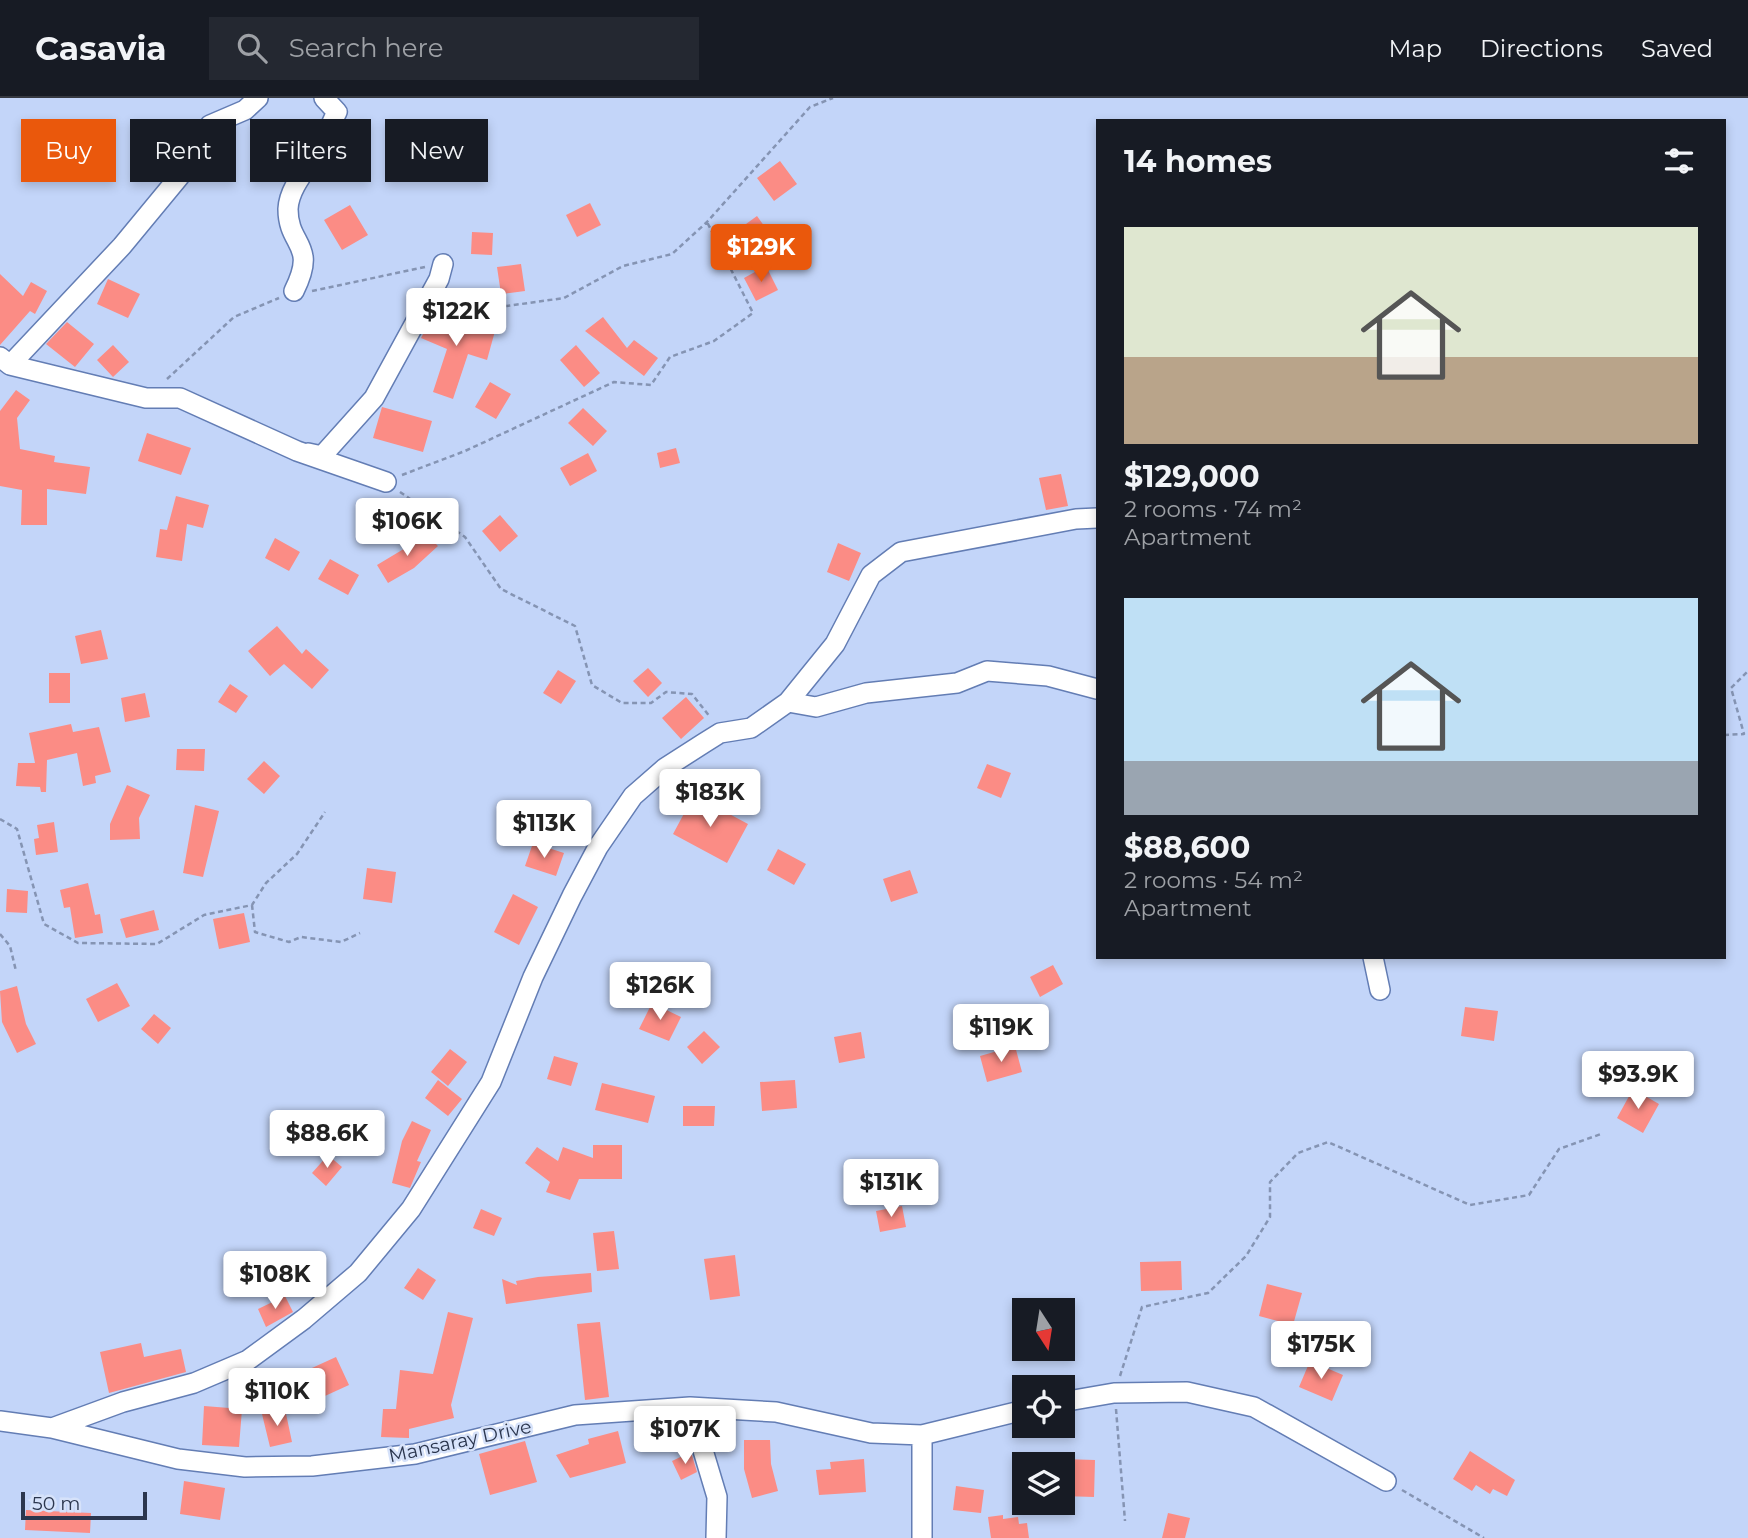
<!DOCTYPE html>
<html lang="en">
<head>
<meta charset="utf-8">
<style>
  body { margin:0; font-family:Montserrat,sans-serif; background:#242831; color:#f1f3f6; height:100vh; display:flex; flex-direction:column; font-size:26px; white-space:nowrap }
  * { box-sizing:border-box; margin:0 }
  p { font-size:23px; color:#9ea1a6 }
  .icon { flex:none; width:38px; height:38px; fill:none; stroke:currentColor; stroke-width:2; stroke-linecap:round; stroke-linejoin:round }
  .map { position:relative; flex:1; overflow:hidden }
  .details { position:absolute; left:1096px; top:21px; width:630px; height:840px; display:flex; flex-direction:column; background:#171b24; border-radius:0px; box-shadow:0 4px 10px #0003 }
  .details>* { flex:none }
  .top-card { position:absolute; left:21px; top:21px; width:665px; height:63px; display:flex; gap:14px }
  .needle { width:46px; rotate:168deg }
  .buttons { position:absolute; left:1012px; top:1200px; display:grid; gap:14px }
  .buttons a { display:grid; place-items:center; width:63px; height:63px; border-radius:0px; background:#171b24; box-shadow:0 4px 10px #0003; font-size:35px }
  .scale { position:absolute; left:21px; bottom:18px; width:126px; box-sizing:border-box; padding-left:7px; border:4px solid #2b364e; border-top:0; font-size:19px; line-height:24px; white-space:nowrap; color:#2b364e; -webkit-text-stroke:5px #d6e2fa; paint-order:stroke }
  .price { position:absolute; translate:-50% -60px; padding:0 16px; border-radius:7px; background:#fff; color:#222; font-size:23px; line-height:46px; filter:drop-shadow(0 2px 4px #0008) }
  .price::after { content:''; position:absolute; left:50%; top:42px; width:21px; height:16px; margin-left:-10px; background:inherit; clip-path:polygon(0 0,100% 0,50% 100%) }
  .price.current { background:#ea580c; color:#fff }
  ul { padding:0; list-style:none }
  li { display:grid; align-content:center; gap:14px; height:371px; padding:0 28px }
  li span { display:grid; place-items:center; height:217px; border-radius:0px; color:#555 }
  li>.icon { margin-inline-start:auto }
  span .icon { width:126px; height:126px; fill:#fffc; stroke-width:1 }
  li b { font-size:30px }
  h2 { display:flex; justify-content:space-between; align-items:center; height:84px; padding:0 28px; font-size:30px }
  .pill { padding:0 24px; border-radius:0px; background:#171b24; box-shadow:0 4px 10px #0003; font-size:24px; line-height:63px }
  .pill.current { background:#ea580c; color:#fff }
  header { display:flex; align-items:center; gap:42px; box-sizing:border-box; height:98px; padding:0 35px; background:#171b24; border-bottom:2px solid #363941 }
  header strong { font-size:33px }
  nav { display:flex; gap:38px; margin-inline-start:auto; font-size:24px }
  .search { width:490px; height:63px; background:#242831; display:flex; align-items:center; gap:18px; box-sizing:border-box; padding:0 24px; border-radius:0px; color:#9ea1a6; font-size:26px }
  .map>svg:first-child { display:block }
  .building { fill:#fb8c85 }
  .lines { fill:none; stroke-linecap:round; stroke-linejoin:round }
  .street-casing { stroke:#637db4; stroke-width:22 }
  .path { stroke:#8594b3; stroke-width:2.5; stroke-dasharray:5 3.5; stroke-linecap:butt }
  .street { stroke:#fff; stroke-width:19 }
  .labels { text-anchor:middle; dominant-baseline:central; stroke-width:5; stroke-linejoin:round; paint-order:stroke }
  .street-label { font-size:19px; fill:#2b364e; stroke:#d6e2fa }
</style>
</head>
<body>
<header>
<strong>Casavia</strong>
<div class="search"><svg class="icon" aria-label="search" viewBox="0 0 24 24"><circle cx="10" cy="10" r="6"/><path d="M15 15l6 6"/></svg>Search here</div>
<nav><a>Map</a><a>Directions</a><a>Saved</a></nav>
</header>
<div class="map">
<svg width="1748" height="1440" viewBox="0 0 1748 1440">
  <rect width="100%" height="100%" fill="#c3d5f9"/>
  <path class="building" d="M780,63L797,86L774,103L757,80Z
    M590,105L601,127L577,139L566,117Z
    M350,107L368,137L342,152L324,122Z
    M757,118L773,140L752,157L735,134Z
    M472,134L493,135L492,157L471,156Z
    M521,166L525,193L501,196L497,169Z
    M766,168L778,192L756,203L744,180Z
    M0,176L23,198L31,184L47,193L35,216L30,213L0,247Z
    M108,181L140,196L128,220L97,206Z
    M437,210L457,219L456,222L495,233L487,262L468,256L453,301L433,294L447,251L421,240Z
    M603,219L627,250L634,242L658,260L644,278L585,233Z
    M67,224L94,246L75,269L46,246Z
    M113,247L129,264L113,279L97,262Z
    M576,247L600,275L584,289L560,262Z
    M490,284L511,296L496,321L475,309Z
    M16,292L30,302L17,320L20,351L55,358L54,364L90,369L86,396L47,391V427H21L22,392L0,388V313Z
    M382,309L432,323L423,354L373,340Z
    M583,310L607,333L593,348L568,325Z
    M147,335L191,350L181,377L138,363Z
    M676,350L680,365L660,370L657,355Z
    M588,355L597,373L570,388L560,370Z
    M1061,376L1068,408L1046,412L1039,380Z
    M176,398L209,407L203,430L187,426L182,463L156,459L160,431L167,432Z
    M500,417L518,438L500,454L482,433Z
    M424,434L438,448L414,470L388,485L377,467L407,449Z
    M275,440L300,454L289,473L265,460Z
    M838,445L861,455L849,483L827,474Z
    M330,461L359,477L348,497L318,481Z
    M277,528L302,556L306,551L329,572L312,591L284,566L270,578L248,553Z
    M101,532L108,561L81,566L75,538Z
    M648,570L662,585L648,599L633,583Z
    M558,572L576,583L561,606L543,595Z
    M49,575H70V605H49Z
    M230,586L248,598L236,615L218,604Z
    M145,595L150,619L125,624L121,600Z
    M686,599L704,620L681,641L662,620Z
    M71,626L73,634L99,629L111,674L95,678L96,685L83,688L77,655L47,662L46,694H41L40,689L16,688L18,665H35L29,635Z
    M177,651H205L204,673L176,672Z
    M264,663L280,678L264,696L247,681Z
    M987,666L1011,675L1001,700L977,690Z
    M127,687L150,697L139,720L140,741L110,742V726Z
    M694,697L748,726L727,765L673,736Z
    M195,707L219,713L203,779L183,775Z
    M54,724L58,754L36,757L34,741L39,740L37,727Z
    M533,745L564,755L556,778L525,768Z
    M778,751L806,766L794,787L767,772Z
    M367,770L396,774L392,805L363,801Z
    M910,772L918,795L891,804L883,781Z
    M88,785L95,817L100,816L103,835L75,840L70,809L64,810L60,792Z
    M7,791L28,793L27,815L6,814Z
    M513,796L538,809L519,847L494,834Z
    M154,812L159,832L126,840L120,821Z
    M244,815L250,844L219,851L213,821Z
    M1053,867L1063,886L1040,899L1030,879Z
    M117,885L130,908L98,924L86,901Z
    M17,888L26,926L36,946L17,955L2,924L0,893Z
    M652,905L681,919L669,943L639,931Z
    M1465,909L1498,913L1494,943L1461,938Z
    M154,916L171,930L158,946L141,931Z
    M704,933L720,949L702,966L687,949Z
    M861,934L865,960L839,965L834,939Z
    M1015,948L1022,974L987,984L980,958Z
    M450,951L467,964L448,988L431,974Z
    M554,958L578,965L571,988L547,981Z
    M438,982L462,1001L448,1018L425,1000Z
    M795,982L797,1010L762,1013L760,984Z
    M602,985L655,998L648,1025L595,1012Z
    M1633,991L1659,1006L1643,1035L1617,1020Z
    M683,1008H715L714,1028H683Z
    M412,1023L431,1032L417,1063L421,1064L410,1090L392,1085L402,1043Z
    M593,1047H622V1081H579L570,1102L546,1094L550,1084L525,1065L537,1049L558,1063L563,1049L593,1060Z
    M328,1057L342,1069L326,1088L312,1075Z
    M867,1062L875,1086L856,1093L847,1068Z
    M902,1108L906,1129L880,1134L876,1113Z
    M481,1111L502,1120L494,1138L473,1130Z
    M614,1133L619,1171L597,1173L593,1135Z
    M735,1157L740,1198L710,1202L704,1161Z
    M1181,1163L1182,1192L1141,1193L1140,1164Z
    M418,1170L436,1182L423,1202L404,1190Z
    M591,1175L592,1194L506,1206L502,1181L517,1187L516,1183L538,1179Z
    M1267,1186L1302,1195L1293,1227L1259,1218Z
    M285,1198L293,1214L266,1229L258,1211Z
    M448,1214L473,1220L451,1307L454,1320L409,1331V1340L381,1339L383,1311H396L400,1272L433,1276Z
    M600,1224L609,1299L585,1302L577,1226Z
    M141,1245L144,1259L181,1251L186,1274L109,1295L100,1254Z
    M336,1259L349,1287L314,1303L301,1275Z
    M1310,1263L1343,1277L1332,1303L1299,1289Z
    M204,1308L242,1311L239,1349L202,1347Z
    M285,1311L292,1344L270,1349L262,1316Z
    M618,1333L626,1365L570,1380L556,1357L589,1346L588,1341Z
    M744,1342H770L771,1366L778,1393L752,1400L744,1371Z
    M525,1343L537,1384L490,1397L479,1356Z
    M1470,1353L1515,1382L1507,1398L1493,1391L1490,1396L1476,1387L1472,1393L1453,1381Z
    M691,1354L697,1374L681,1382L672,1363Z
    M864,1361L866,1394L819,1397L816,1372L831,1371L830,1364Z
    M1062,1361L1095,1362L1094,1399L1062,1398Z
    M184,1383L225,1390L220,1422L180,1416Z
    M956,1388L984,1392L981,1415L953,1412Z
    M26,1412L91,1415L90,1435L25,1432Z
    M1168,1415L1190,1420L1185,1440H1162Z
    M1003,1417V1421L1018,1419L1019,1426L1027,1425L1029,1440H991L988,1419Z"/>
  <g class="lines">
    <defs>
      <path id="street" d="M294,193C318,145 288,149 288,111C289,88 310,68 321,49C327,38 331,25 337,14L324,0
        M0,259L10,267L146,300H180L297,353L386,384
        M10,267L122,148L179,79L210,27L245,12L258,0
        M308,355L322,358L374,300L439,181L443,166
        M788,604L835,546L871,477L901,454L1076,421L1097,420
        M1373,859L1380,892
        M1062,1304L1114,1295L1187,1294L1254,1309L1386,1383
        M690,1309L717,1399L716,1440
        M0,1323L52,1330L178,1361L245,1369L312,1368L415,1356L575,1317L690,1309L776,1314L871,1335L922,1337L1024,1312
        M52,1330L123,1304L194,1285L248,1262L304,1221L358,1175L411,1111L491,984L533,879L572,798L598,749L633,698L665,670L704,645L720,635L751,630L788,604L816,609L866,595L957,585L987,573L1048,578L1097,591
        M922,1337V1440"/>
    </defs>
    <use href="#street" class="street-casing"/>
    <path class="path" d="M312,193L425,169
      M446,203L507,208L564,200L623,168L672,156L707,124L810,9L833,0
      M167,281L234,219L279,200
      M402,377L465,353L614,284L651,287L670,259L714,243L753,215L707,124
      M400,394L465,439L501,491L575,528L592,587L622,605H651L666,594L692,596L710,619
      M1724,637L1744,636L1731,590L1748,573
      M0,721L17,731L44,826L78,845L157,846L204,817L252,807L266,785L297,756L325,714
      M252,807L255,834L289,844L301,839L341,844L360,835
      M0,836L10,848L16,873
      M1120,1278L1142,1209L1208,1195L1246,1158L1270,1119V1084L1298,1055L1328,1044L1470,1107L1529,1097L1559,1051L1601,1036
      M1116,1311L1125,1423
      M1402,1392L1484,1440"/>
    <use href="#street" class="street"/>
  </g>
  <g class="labels">
    <g class="street-label">
      <text transform="translate(460 1343) rotate(-12)">Mansaray Drive</text>
    </g>
  </g>
</svg>
<div class="buttons">
<a><svg class="needle" viewBox="-14 -14 28 28"><path d="M0-13l5 13h-10z" fill="#e53935"/><path d="M0 13l5-13h-10z" fill="#9ea1a6"/></svg></a>
<a><svg class="icon" aria-label="locate" viewBox="0 0 24 24"><circle cx="12" cy="12" r="6"/><path d="M12 2v4M12 18v4M2 12h4M18 12h4"/></svg></a>
<a><svg class="icon" aria-label="layers" viewBox="0 0 24 24"><path d="M12 4l9 5-9 5-9-5zM3 14l9 5 9-5"/></svg></a>
</div>
<div class="scale">50 m</div>
<b class="price current" style="left:761px;top:186px">$129K</b>
<b class="price" style="left:456px;top:250px">$122K</b>
<b class="price" style="left:407px;top:460px">$106K</b>
<b class="price" style="left:710px;top:731px">$183K</b>
<b class="price" style="left:544px;top:762px">$113K</b>
<b class="price" style="left:660px;top:924px">$126K</b>
<b class="price" style="left:1001px;top:966px">$119K</b>
<b class="price" style="left:1638px;top:1013px">$93.9K</b>
<b class="price" style="left:327px;top:1072px">$88.6K</b>
<b class="price" style="left:891px;top:1121px">$131K</b>
<b class="price" style="left:275px;top:1213px">$108K</b>
<b class="price" style="left:1321px;top:1283px">$175K</b>
<b class="price" style="left:277px;top:1330px">$110K</b>
<b class="price" style="left:685px;top:1368px">$107K</b>
<div class="top-card">
<a class="pill current">Buy</a>
<a class="pill">Rent</a>
<a class="pill">Filters</a>
<a class="pill">New</a>
</div>
<section class="details">
<h2>14 homes<svg class="icon" aria-label="filters" viewBox="0 0 24 24"><path d="M4 7h16M4 17h16"/><circle cx="9" cy="7" r="2"/><circle cx="15" cy="17" r="2"/></svg></h2>
<ul>
<li><span style="background:linear-gradient(#dfe7d0 60%,#b9a48a 0)"><svg class="icon" aria-label="home" viewBox="0 0 24 24"><path d="M3 11l9-7 9 7M6 9v11h12V9"/></svg></span><div><b>$129,000</b><p>2 rooms · 74 m²</p><p>Apartment</p></div></li>
<li><span style="background:linear-gradient(#bfe0f5 75%,#9aa5b1 0)"><svg class="icon" aria-label="home" viewBox="0 0 24 24"><path d="M3 11l9-7 9 7M6 9v11h12V9"/></svg></span><div><b>$88,600</b><p>2 rooms · 54 m²</p><p>Apartment</p></div></li>
</ul>
</section>
</div>
</body>
</html>
